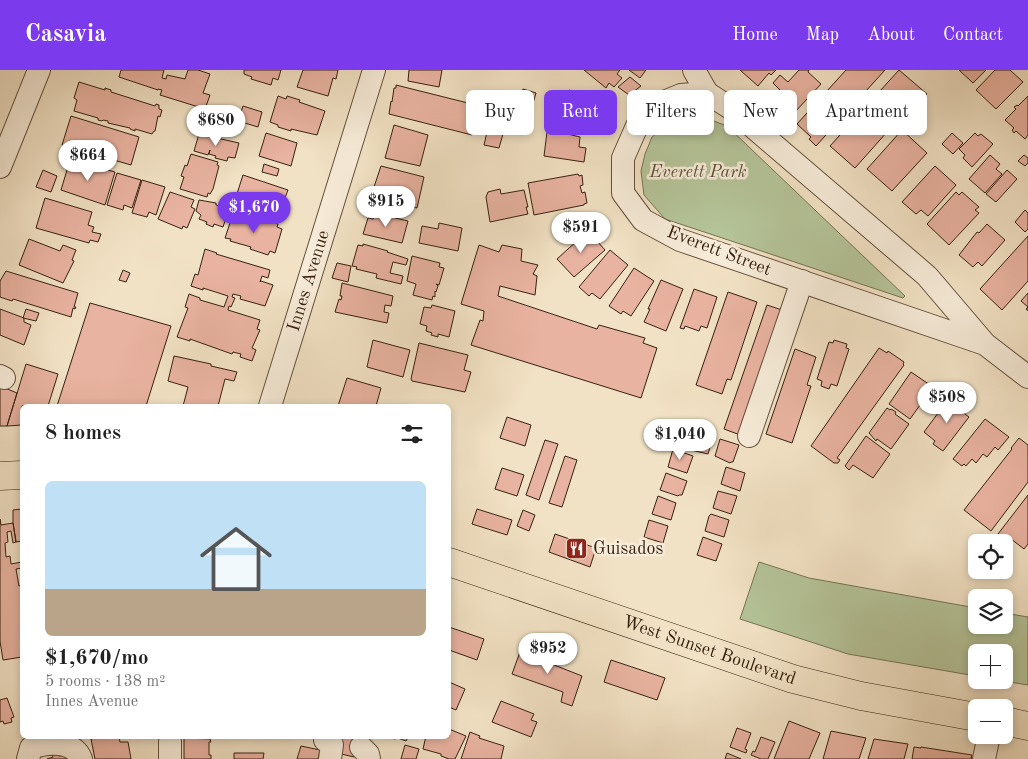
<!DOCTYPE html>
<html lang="en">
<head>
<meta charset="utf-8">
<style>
  body { margin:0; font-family:"Old Standard TT",serif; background:#f6f6f6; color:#222; height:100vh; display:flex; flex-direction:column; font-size:19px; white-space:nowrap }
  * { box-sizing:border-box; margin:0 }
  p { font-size:16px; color:#767676 }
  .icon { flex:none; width:28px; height:28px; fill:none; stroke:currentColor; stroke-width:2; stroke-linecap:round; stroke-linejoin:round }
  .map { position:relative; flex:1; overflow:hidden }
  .sheet { position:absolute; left:20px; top:334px; width:431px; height:335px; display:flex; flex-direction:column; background:#fff; border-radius:8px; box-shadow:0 2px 8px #0003 }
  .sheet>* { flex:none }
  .banner { position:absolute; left:466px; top:20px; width:475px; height:45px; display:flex; gap:10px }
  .tools { position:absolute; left:968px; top:464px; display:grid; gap:10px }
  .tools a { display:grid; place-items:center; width:45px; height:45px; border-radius:8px; background:#fff; box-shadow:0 2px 8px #0003; font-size:25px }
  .price { position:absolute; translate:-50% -42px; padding:0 11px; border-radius:18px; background:#fff; color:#222; font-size:16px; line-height:32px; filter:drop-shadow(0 1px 2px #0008) }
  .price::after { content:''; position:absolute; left:50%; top:30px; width:15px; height:11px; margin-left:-8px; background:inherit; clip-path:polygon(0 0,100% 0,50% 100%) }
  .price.current { background:#7c3aed; color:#fff }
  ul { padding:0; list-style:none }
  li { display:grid; align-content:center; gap:10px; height:265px; padding:0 25px }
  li+li { border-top:1px solid #e0e0e0 }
  li span { display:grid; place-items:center; height:155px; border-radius:8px; color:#555 }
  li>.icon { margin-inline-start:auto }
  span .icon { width:90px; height:90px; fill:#fffc; stroke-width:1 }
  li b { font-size:21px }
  h2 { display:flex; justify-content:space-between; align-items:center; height:60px; padding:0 25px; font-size:21px }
  .tag { padding:0 18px; border-radius:8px; background:#fff; box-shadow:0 2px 8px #0003; font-size:18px; line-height:45px }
  .tag.current { background:#7c3aed; color:#fff }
  header { display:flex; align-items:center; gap:30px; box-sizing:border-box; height:70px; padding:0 25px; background:#7c3aed; color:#fff }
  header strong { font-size:24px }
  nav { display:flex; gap:28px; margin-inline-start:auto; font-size:18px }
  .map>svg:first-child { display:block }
  .green { fill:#b5c499; stroke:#767254 }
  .building { fill:#e9b3a1; stroke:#36200f }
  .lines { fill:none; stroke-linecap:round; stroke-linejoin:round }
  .minor-casing { stroke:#65503c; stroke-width:24 }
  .major-casing { stroke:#36200f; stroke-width:29 }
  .minor { stroke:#f7ecd9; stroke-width:22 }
  .major { stroke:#f2e2c5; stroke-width:28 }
  .labels { text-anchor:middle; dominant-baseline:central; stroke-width:5; stroke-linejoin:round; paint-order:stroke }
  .park-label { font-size:18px; font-style:italic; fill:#5c5138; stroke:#f7ecd9 }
  .street-label { font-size:18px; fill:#36200f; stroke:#f7ecd9 }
  .poi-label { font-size:18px; fill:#36200f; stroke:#f7ecd9; text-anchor:start }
</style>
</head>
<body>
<header>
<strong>Casavia</strong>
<nav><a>Home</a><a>Map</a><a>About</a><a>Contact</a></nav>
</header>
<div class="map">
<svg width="1028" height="689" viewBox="0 0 1028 689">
  <rect width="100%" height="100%" fill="#f2e2c5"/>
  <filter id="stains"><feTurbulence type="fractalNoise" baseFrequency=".004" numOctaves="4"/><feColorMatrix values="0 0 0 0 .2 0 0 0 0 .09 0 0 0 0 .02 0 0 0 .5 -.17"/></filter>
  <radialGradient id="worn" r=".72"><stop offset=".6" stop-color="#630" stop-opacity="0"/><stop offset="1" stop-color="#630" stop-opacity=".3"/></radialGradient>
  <path class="green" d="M679,45L703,47L727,56L905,226L903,228L665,149L644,125L641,101L645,84L652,67Z
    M759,492L809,508L976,538V555H1004V543L1028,547V615L997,610H1004V582H976V606L848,584L740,549Z"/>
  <path class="building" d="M121,0H164L162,8L166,9L167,5L185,9L188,0H198L210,4L203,23L210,25L205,39L160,25L162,20L158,19V20L119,7Z
    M244,0H281L278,10L273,8L271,15L251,9L252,7L244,4Z
    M303,0H338L336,9L333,8L328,26L297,17Z
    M409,0H442L439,17L408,11Z
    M584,0H620L617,4L622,8L614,17L609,13L606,18Z
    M629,0H646L640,8Z
    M740,0H776L771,5L769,3L758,16Z
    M799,0H809L808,2L821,14L794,43L792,42L790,44L784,35L790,30L773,13L780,5L788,12Z
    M846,0H885L816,76L809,69L811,67L797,54Z
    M899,0L927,24L898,55L895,53L855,98L830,76Z
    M959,0H986L973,13Z
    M995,0H1010L1023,12L996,39L976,20Z
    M630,7L641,16L629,25L618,17Z
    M79,12L105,20V18L111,20V22L155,36L156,34L159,35V39L162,40L160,47L158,46L155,61H154L152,64L135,59V61L130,59V58L108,53V51L103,50L102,51L98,50V48L74,41L77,30L74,28Z
    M396,15L480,36L472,65L389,44L391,31L392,32L394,18H396Z
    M523,19L536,23L530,43L517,38Z
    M569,20L584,26L585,28L594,33L592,36L597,38L591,50L589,49L585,57L582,55L583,52L554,38L562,23L566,25Z
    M278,26L286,29L287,26L300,30L299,32L325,41L317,65L291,59V61L278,57V55L270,52Z
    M1028,26V65L1025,69L1016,61L1014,63L1012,60L1014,58L1005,50L1016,39L1014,37L1017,35L1018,36Z
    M243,36L262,42L258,57L238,51Z
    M493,36L510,40L499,78L484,75Z
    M71,46L139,67L131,95L62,75Z
    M394,55L428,65L420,96L385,88Z
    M902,60L927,83L892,121L867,99Z
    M555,61L580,67L579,77L586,78L584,92L544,86L547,62L555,64Z
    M266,63L297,73L291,96L259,86Z
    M952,63L963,73L953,84L942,74Z
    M975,63L978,66L981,64L993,74L972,97L963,88L965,85L959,79Z
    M199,64L239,73L235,88L228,87L227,91L215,88L216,86L209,84L210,80L208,85L194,81Z
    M191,84L218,92L217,95L219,96L213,119L210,124L208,123L207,127L180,119L184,107L181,106L185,95L187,96Z
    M990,85L1000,94L996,99L1002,104L985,123L969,109Z
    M1024,85L1028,88V93L1025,96L1018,91Z
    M70,90L115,102L105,135L61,120Z
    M264,94L279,99L277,106L262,102Z
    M381,96L424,107L417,138L374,129L376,117H374Z
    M935,96L956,115L928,146L921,140L916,144L902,132Z
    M43,100L57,106L51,122L36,117Z
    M1007,100L1017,109L996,132L986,124Z
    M117,103L141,110L132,138L124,135L123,140L107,135Z
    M578,104L579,106L582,105L583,115L580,116L582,123L585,122L587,133L584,134V135L534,145L528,113Z
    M243,105L288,120L280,141L274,143L235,130Z
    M142,110L165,117L156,145L149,142L147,147L132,143Z
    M500,119L501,124L524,120L528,137H526L528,144L490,152L486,127L488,122Z
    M170,122L194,130L191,137L195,139L187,158L183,156L182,159L158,149Z
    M956,122L959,125L962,122L979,137L975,140L979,143L949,175L927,154Z
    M45,128L92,142L88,155L94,157L92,162L101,164L98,172L90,170L89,173L36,158Z
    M199,130L216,133V135L229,139L223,157L214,154L213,157L206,154L207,152L199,149L201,145L196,141Z
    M1025,140L1028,143V159L1025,162L1015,152Z
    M375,143L408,151L402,173L363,164L368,148L373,149Z
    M233,144L238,145L239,144L259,150L260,148L278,154L277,157L282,159L275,183L270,181L268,185L250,179L251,177L230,171L231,169L225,168Z
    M439,153L462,158L458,181L419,173L422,156L438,159Z
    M987,154L1005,170L982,196L978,192L973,197L959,185L977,162L979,163Z
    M588,161L605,180L574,207L557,189Z
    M1028,166V211L1002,240L980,219Z
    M29,169L60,181L63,175L76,180L72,190L74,191L63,213L19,195Z
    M363,174L388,181L387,182L408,189L406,195L393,192L390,203L403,206L401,214L376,208L377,204L356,199L357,197L352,196L358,175L363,176Z
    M479,175L499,182L502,175L522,179L521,191L538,195L533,204L537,206L535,225L500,216L498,226L597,259L599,255L645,268L643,273L657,278L641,328L471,275L480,250L483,251L484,241L461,234Z
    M205,179L217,183L216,184L270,200L268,208L262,206L260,212L261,211L273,215L265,236L240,229L241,226L233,224L232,227L235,228L231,237L229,236L228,240L260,250L257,259L260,260L252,278L256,280L252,291L240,287L241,284L233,282L232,284L190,269V271L177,267L188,238L185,237L189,224L200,228V230L224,237L228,226L203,218V220L191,216L195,204L198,205Z
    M610,180L628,195L600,229L592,223L589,226L579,217Z
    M412,186L440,193L439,197L444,198L439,215L436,214L438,216L436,222L435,221V227L433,226L432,230L413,225L416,214L407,211Z
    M337,193L351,196L348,212L332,208Z
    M634,198L654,211L631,246L623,241L621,244L609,236Z
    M123,200L130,203L126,212L119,210Z
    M6,201L78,223L74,237H76L75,239L73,238L71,247L13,229L12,231L0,227V211Z
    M661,210L683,219L666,261L644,252L650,239H648Z
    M342,213L393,226L391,236L385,235L384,242L389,243L387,253L335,242L339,229L341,230L342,226H340Z
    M694,219L717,227L707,258L701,256L699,261L685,256L684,259L680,258Z
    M728,222L757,232L731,310L727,309L722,324L696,315Z
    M1028,223V241L1026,239L1028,237L1021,231Z
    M90,233L171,256L146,336H57Z
    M432,235L455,241L449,267L438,264V267L431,265L432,263L426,261L427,256L420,254L424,237L431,238Z
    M767,235L785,241L743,366L724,359Z
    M0,239L24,248V252L31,255L24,275L0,265Z
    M26,239L39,243L36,251L23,248Z
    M373,270L410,280L403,307L367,297Z
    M834,270L847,274L846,278L849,279L837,316L831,314L829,319L821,316L822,311L817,309L829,272L833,273Z
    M419,273L468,285L464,300L471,302L465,322L412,311L411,309Z
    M879,278L887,283L888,281L904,292L903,294L904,295L837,388L840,390L838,393H834L811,376Z
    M795,279L816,287L807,315L811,316L792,373L766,364Z
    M174,286L211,294V296L237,302L234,311L225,309L218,336H183L188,317L168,311Z
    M26,294L58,304L48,336H22V355L7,356Z
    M911,302L933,317L910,349L889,334Z
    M347,308L381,318L376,336H338Z
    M0,316L17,323L7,356H0Z
    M950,327L964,337L961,341L969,347L943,381L933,374L935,371L924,362Z
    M887,338L890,340L891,339L896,342L895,344L909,354L891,379L877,369L876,371L869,363Z
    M507,347L531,355L525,376L500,368Z
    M985,349L1009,367L998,380L995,377L987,387L983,384L976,393L972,389L966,396L964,394L962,396L953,389Z
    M694,360L713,367L708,384L691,380V378L689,377Z
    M866,366L890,384L873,408L853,395L849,400L845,396Z
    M1019,368L1028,375V412L991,461L964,440L1012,379L1011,378Z
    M720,369L739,375L733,392H731L730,393L715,386Z
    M545,370L558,374L539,430L526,425Z
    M673,379L693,386L687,403L668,397Z
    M565,386L577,390L562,437L549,433Z
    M726,397L745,403L740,421L721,414Z
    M502,398L524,405L517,426L495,419Z
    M666,403L687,411L682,425H679L678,426L660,420Z
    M718,421L737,426L731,444L713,438Z
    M1028,425V474L1024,479L1011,469L1007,472L998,464Z
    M658,426L676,433L671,450L652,444Z
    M22,439V477V471L16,472L13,453V440Z
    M477,439L512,450L507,465L472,454Z
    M523,440L535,445L529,461L517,456Z
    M711,444L729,450L724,467L705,461L709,446Z
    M0,449L1,455L13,453L16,472L13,473L11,461L7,462L8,472L5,473L6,487L10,486L11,494L22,492V498L16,499L19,516L22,515V587L3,590L0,571Z
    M649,450L668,456L663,473L644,467Z
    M555,464L596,478L590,497L549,482Z
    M703,467L722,474L716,491L697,485Z
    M449,557L484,569L477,590L449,580Z
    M535,580L546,584L544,591L582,606L572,636L561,632L563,622L512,604L520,582L533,587Z
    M611,590L665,608L657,630L604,612Z
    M449,612L465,619L456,640L449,637Z
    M7,628L14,647L11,648L12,652L4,654L3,651L0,652V630Z
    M501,631L534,644L531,650L537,652L531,667L492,652Z
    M789,651L820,663L809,689H774Z
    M737,658L751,663L745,679L747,680L746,683L730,677Z
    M449,659L466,666L455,689H449L441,686V684L423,679L426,666H449Z
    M831,661L866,668L859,689H823Z
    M470,662L480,666L479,668L504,676L501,689H461Z
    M106,666H119L120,672H128L131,689H95L91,669Z
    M341,666H359L354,687L337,683Z
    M390,666H409L406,671L398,668L394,669Z
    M761,667L775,672L768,689H761L751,685L753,681L755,682Z
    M184,668L210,669L211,672H209V685H211V689H184Z
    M874,669L908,674L904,689H868Z
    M405,675L419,679L416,689H401Z
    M301,676L320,680L318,689H297Z
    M914,677L921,678V677L972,685L971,688L977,689H912Z
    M72,682L74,689H47L53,687L52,685L58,684L59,686Z
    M234,683H264L263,689H234Z
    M727,683L741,689H725Z"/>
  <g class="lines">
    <defs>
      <g id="minor">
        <path d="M694,0L707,23"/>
        <path d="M0,97L39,0"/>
        <path d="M985,274L680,170L643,150L623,123V88L637,56L659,34L681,25L707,23L732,39L927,206L985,274L1028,307"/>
        <path d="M0,306L4,308"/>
        <path id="s1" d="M270,336L374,0"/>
        <path d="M749,366L802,211"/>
        <path d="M325,670L332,675L330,689"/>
        <path d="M170,672V689"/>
        <path d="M361,677L368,684L369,689"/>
        <path d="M28,689L31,678C47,672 74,670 81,689"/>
        <path d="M984,689L989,665"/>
      </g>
      <g id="major">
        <path d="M0,406L22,405"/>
        <path id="s2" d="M449,492L793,609L861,626L976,647"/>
        <path d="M1004,651L1028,656"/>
      </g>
    </defs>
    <use href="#minor" class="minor-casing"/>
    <use href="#major" class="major-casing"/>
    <use href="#minor" class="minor"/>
    <use href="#major" class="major"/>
  </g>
  <defs>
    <symbol id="restaurant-square" viewBox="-11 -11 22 22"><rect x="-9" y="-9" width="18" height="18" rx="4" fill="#8f2418" stroke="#f7ecd9"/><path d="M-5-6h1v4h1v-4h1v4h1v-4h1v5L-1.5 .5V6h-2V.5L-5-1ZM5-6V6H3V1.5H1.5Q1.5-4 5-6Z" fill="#fff"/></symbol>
  </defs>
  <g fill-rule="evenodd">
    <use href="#restaurant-square" x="564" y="466" width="25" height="25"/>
  </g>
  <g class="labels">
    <g class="park-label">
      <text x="698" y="102">Everett Park</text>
    </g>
    <g class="street-label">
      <text transform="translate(719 181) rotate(21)">Everett Street</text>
      <text stroke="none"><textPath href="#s1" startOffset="131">Innes Avenue</textPath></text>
      <text stroke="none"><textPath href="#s2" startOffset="275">West Sunset Boulevard</textPath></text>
    </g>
    <g class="poi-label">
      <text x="593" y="479">Guisados</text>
    </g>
  </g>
  <rect width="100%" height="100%" filter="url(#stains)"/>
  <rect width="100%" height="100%" fill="url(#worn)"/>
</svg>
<div class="tools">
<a><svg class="icon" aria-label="locate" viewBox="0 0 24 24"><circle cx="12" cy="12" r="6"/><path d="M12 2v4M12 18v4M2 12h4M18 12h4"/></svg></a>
<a><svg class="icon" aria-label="layers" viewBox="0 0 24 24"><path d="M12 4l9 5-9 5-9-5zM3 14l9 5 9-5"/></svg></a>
<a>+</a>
<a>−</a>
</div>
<b class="price" style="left:216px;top:77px">$680</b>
<b class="price" style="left:88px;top:112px">$664</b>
<b class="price" style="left:386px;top:158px">$915</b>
<b class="price current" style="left:254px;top:164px">$1,670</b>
<b class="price" style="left:581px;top:184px">$591</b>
<b class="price" style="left:947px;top:354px">$508</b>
<b class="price" style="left:680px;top:391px">$1,040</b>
<b class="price" style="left:548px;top:605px">$952</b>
<div class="banner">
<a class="tag">Buy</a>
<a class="tag current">Rent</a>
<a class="tag">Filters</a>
<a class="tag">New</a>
<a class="tag">Apartment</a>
</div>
<section class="sheet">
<h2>8 homes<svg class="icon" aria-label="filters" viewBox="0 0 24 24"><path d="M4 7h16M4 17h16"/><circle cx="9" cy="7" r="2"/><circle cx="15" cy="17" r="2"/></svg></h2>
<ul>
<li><span style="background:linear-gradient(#bfe0f5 70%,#b9a48a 0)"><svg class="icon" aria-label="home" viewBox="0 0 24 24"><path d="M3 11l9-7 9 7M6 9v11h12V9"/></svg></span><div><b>$1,670/mo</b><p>5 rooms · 138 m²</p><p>Innes Avenue</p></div></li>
</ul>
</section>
</div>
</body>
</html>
